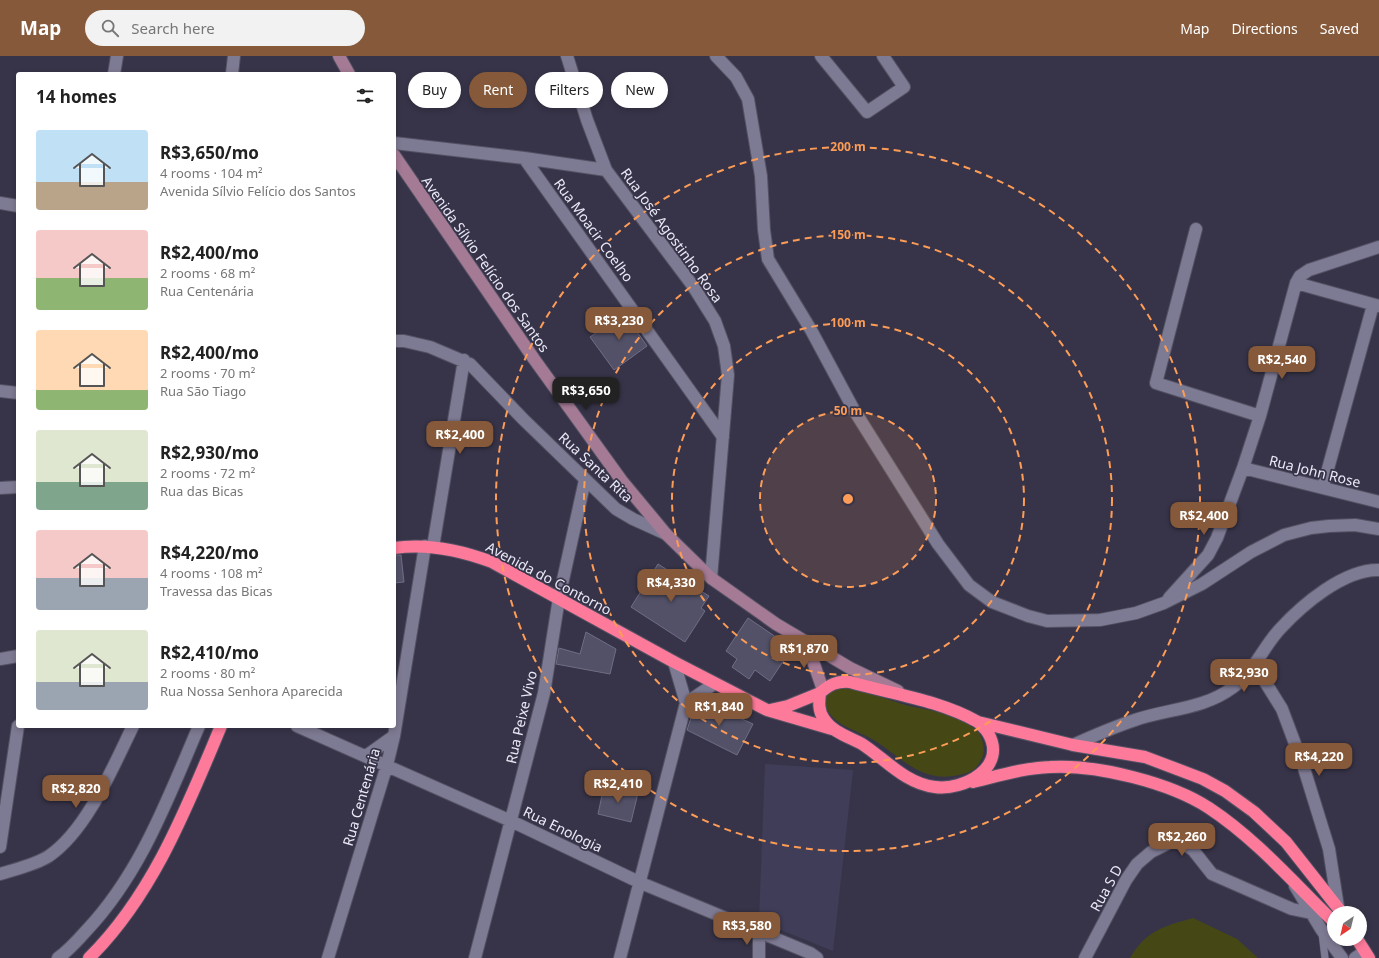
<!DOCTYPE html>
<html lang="en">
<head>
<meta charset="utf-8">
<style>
  body { margin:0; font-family:"Noto Sans",sans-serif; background:#f2f2f2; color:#222; height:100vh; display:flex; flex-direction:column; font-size:15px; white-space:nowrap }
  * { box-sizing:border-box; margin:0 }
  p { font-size:13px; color:#767676 }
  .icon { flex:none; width:22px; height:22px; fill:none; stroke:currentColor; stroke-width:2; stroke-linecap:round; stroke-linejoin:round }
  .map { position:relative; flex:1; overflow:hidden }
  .side { position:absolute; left:16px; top:16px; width:380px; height:656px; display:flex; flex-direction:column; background:#fff; border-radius:4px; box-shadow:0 2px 6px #0003 }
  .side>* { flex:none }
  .top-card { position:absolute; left:408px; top:16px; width:380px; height:36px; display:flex; gap:8px }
  .needle { width:26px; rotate:215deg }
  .controls { position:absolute; left:1327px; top:850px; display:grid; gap:8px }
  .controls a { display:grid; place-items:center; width:40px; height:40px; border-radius:50%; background:#fff; box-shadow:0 2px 6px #0003; font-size:20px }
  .price { position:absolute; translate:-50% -34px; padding:0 9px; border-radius:8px; background:#855939; color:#fff; font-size:13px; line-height:26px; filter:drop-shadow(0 1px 2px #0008) }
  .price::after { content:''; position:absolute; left:50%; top:24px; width:12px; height:9px; margin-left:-6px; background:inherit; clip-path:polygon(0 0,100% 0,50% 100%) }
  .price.on { background:#222; color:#fff }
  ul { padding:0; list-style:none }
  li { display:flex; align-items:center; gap:12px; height:100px; padding:0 20px }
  li span { display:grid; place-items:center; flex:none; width:112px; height:80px; border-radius:4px; color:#555 }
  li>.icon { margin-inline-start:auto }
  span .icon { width:48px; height:48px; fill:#fffc; stroke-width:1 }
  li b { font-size:17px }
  h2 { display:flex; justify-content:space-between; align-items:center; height:48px; padding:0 20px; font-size:17px }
  .tag { padding:0 14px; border-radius:18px; background:#fff; box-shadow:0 2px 6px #0003; font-size:14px; line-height:36px }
  .tag.on { background:#855939; color:#fff }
  header { display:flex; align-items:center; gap:24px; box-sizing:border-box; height:56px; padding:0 20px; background:#855939; color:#fff }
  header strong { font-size:19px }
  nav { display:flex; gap:22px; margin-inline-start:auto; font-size:14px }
  .search { width:280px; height:36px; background:#f2f2f2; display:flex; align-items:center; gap:10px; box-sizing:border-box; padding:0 14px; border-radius:22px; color:#767676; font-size:15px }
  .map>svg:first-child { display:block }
  .built { fill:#403d59 }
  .green { fill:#454815 }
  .building { fill:#535168; stroke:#6f6e86 }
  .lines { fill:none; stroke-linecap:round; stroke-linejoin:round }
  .lane-casing { stroke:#535163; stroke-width:8 }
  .street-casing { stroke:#535163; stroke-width:14 }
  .secondary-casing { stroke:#535163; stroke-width:14 }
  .highway-casing { stroke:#535163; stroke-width:14 }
  .lane { stroke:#7d7a93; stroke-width:7 }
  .street { stroke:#7d7a93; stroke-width:12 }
  .secondary { stroke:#a47a95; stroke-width:12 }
  .highway { stroke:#fe7a9a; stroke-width:12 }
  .ring { fill:none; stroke:#fd9c56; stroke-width:2; stroke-dasharray:7 5 }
  .labels { text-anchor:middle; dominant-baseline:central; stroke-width:3.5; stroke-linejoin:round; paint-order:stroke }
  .street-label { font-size:14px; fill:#eae9f7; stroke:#373449 }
  .centre { fill:#fd9c56; stroke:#373449; stroke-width:2 }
  .ring-label { font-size:12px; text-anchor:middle; font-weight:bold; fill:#fd9c56; stroke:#373449; stroke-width:3.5; stroke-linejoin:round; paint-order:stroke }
</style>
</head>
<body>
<header>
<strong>Map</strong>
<div class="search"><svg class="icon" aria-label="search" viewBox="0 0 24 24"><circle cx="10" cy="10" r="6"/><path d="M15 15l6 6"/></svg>Search here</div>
<nav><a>Map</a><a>Directions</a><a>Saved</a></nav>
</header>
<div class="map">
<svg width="1379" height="902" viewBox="0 0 1379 902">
  <rect width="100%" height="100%" fill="#373449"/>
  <path class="built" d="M765,708L853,714L833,895L759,865Z"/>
  <path class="green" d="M844,630C864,635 883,642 902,648C928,655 955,656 976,674C983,680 986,694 982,702C977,713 971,717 959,719C919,728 901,699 870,682C849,671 827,667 823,641L830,632Z
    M1193,862L1237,883L1258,902H1130C1146,875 1164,870 1193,862Z"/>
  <path class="building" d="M624,257L647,290L614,314L590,281Z
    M394,499H401L404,526L394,527Z
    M658,508L709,540L701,552L705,555L685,586L631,551Z
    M748,562L792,592L770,625L755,614L749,623L732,611L737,603L726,595Z
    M586,576L616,593L610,618L556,608L559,592L580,598Z
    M702,645L753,668L737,699L687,674L695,650Z
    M604,730L638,737L631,766L598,758Z"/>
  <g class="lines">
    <defs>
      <path id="lane" d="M1322,877L1325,902"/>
      <path id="street" d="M567,0L587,64L606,114
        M716,0L736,21L748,43L761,120L764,174L768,203L811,274L854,354L938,488L969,529L992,546L1028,560L1047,565L1100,564L1136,557L1164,547L1202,528L1251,496L1284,479L1311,472L1329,470L1355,469L1379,473
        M821,0L867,56L904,31L883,0
        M114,18L117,0
        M232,18L234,0
        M394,87L524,102L606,114L693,230L715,265L724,290L728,319L711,522
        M524,102L723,381
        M0,147L18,150
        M1196,173L1156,327L1260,360
        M1296,227L1379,250
        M394,285H404L430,291L470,308L523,363L616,453L633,463L666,478
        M0,335L18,337
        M1243,412L1379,446
        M1323,431L1373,249
        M0,432L18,431
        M433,491L464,304
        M1169,542L1208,499L1217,482L1243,412L1260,360L1296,227L1300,220L1309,214L1379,191
        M0,603L18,600
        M1254,608L1282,653L1303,709L1329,793L1338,851
        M686,647L714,628
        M297,670L511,765L641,827L810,897L817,902
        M1073,689C1093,680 1114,671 1135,664C1167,653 1204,653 1232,632C1253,618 1263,591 1280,573C1302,549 1344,513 1379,514
        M366,700L394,680
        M0,791L18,670
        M0,818C16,813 35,809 49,800C87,774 113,711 133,670
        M1295,830L1321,873L1342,902
        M759,877V902
        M58,902C68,895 78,884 86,875C141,817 168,742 199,670
        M328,902L387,709L394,680L425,490
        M475,902L544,637L559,542L585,424
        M620,902L686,647L674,606
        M1085,902L1126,824L1137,808L1151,796L1171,786L1183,787L1193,794L1212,818L1292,853L1311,857
        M1355,902L1364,896"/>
      <path id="secondary" d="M339,0L349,18
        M394,99L534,303L622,425L666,478L711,522L776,568L850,612L898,635
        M806,585L823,634"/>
      <path id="highway" d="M394,492C428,487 460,494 492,506L674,606L767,654L832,673
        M770,654L788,650L820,637
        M978,666C981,669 986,673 988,677C1008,711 964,735 935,731C906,728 885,703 862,688C849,681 832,676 824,663C818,655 819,646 820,637C830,628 837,625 850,626C892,638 939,644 978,666L1073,689L1145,701L1203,723L1225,735L1254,756L1286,786L1342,857
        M973,726C998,720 1024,712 1050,711C1096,708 1171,727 1209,752C1256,783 1294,827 1334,866
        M1357,883L1369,902
        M89,902C153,839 187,751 221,670"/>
    </defs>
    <use href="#lane" class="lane-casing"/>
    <use href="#street" class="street-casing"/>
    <use href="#secondary" class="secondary-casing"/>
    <use href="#highway" class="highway-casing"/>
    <use href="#lane" class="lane"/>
    <use href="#street" class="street"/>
    <use href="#secondary" class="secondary"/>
    <use href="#highway" class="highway"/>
  </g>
  <circle cx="848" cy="443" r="88" fill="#fd9c56" fill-opacity=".12"/>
  <g class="ring">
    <circle cx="848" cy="443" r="88"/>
    <circle cx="848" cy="443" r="176"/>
    <circle cx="848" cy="443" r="264"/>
    <circle cx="848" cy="443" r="352"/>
  </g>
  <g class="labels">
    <g class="street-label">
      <text transform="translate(594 174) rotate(54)">Rua Moacir Coelho</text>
      <text transform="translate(672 179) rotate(54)">Rua José Agostinho Rosa</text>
      <text transform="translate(486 208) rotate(55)">Avenida Sílvio Felício dos Santos</text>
      <text transform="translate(596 411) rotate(43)">Rua Santa Rita</text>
      <text transform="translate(1315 415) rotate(14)">Rua John Rose</text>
      <text transform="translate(549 522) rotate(28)">Avenida do Contorno</text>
      <text transform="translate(521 661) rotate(-77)">Rua Peixe Vivo</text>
      <text transform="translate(361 741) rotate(-74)">Rua Centenária</text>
      <text transform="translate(563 773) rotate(26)">Rua Enologia</text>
      <text transform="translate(1106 832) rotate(-61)">Rua S D</text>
    </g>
  </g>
  <circle cx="848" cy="443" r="6" class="centre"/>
  <g class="ring-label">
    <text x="848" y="95">200 m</text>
    <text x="848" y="183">150 m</text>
    <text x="848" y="271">100 m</text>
    <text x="848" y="359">50 m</text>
  </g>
</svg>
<div class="controls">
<a><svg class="needle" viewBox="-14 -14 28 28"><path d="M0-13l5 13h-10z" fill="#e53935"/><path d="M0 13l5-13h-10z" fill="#767676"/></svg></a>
</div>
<b class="price" style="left:619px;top:285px">R$3,230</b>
<b class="price" style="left:1282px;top:324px">R$2,540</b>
<b class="price on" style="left:586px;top:355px">R$3,650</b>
<b class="price" style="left:460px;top:399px">R$2,400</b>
<b class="price" style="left:1204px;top:480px">R$2,400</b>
<b class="price" style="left:671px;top:547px">R$4,330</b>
<b class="price" style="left:804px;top:613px">R$1,870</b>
<b class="price" style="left:1244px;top:637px">R$2,930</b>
<b class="price" style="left:719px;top:671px">R$1,840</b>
<b class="price" style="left:1319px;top:721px">R$4,220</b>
<b class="price" style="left:618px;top:748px">R$2,410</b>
<b class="price" style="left:76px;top:753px">R$2,820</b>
<b class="price" style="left:1182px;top:801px">R$2,260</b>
<b class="price" style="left:747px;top:890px">R$3,580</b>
<div class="top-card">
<a class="tag">Buy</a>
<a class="tag on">Rent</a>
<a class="tag">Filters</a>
<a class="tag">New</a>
</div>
<section class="side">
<h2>14 homes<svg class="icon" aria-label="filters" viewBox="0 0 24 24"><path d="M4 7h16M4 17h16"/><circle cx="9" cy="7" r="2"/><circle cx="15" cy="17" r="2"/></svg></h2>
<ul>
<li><span style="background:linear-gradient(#bfe0f5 65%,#b9a48a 0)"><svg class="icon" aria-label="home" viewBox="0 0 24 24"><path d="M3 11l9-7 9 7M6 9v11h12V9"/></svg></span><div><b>R$3,650/mo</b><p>4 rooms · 104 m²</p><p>Avenida Sílvio Felício dos Santos</p></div></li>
<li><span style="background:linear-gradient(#f6c9c9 60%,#8fb573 0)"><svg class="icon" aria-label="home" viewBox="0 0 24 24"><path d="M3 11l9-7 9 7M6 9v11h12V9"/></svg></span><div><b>R$2,400/mo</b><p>2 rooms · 68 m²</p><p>Rua Centenária</p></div></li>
<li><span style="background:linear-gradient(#ffd9b3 75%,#8fb573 0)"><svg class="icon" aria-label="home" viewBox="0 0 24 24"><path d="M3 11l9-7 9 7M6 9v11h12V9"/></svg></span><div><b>R$2,400/mo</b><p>2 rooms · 70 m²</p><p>Rua São Tiago</p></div></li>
<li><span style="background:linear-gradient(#dfe7d0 65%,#7fa58c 0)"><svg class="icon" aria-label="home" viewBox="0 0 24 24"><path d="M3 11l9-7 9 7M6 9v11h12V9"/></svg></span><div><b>R$2,930/mo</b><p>2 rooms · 72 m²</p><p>Rua das Bicas</p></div></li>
<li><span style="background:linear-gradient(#f6c9c9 60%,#9aa5b1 0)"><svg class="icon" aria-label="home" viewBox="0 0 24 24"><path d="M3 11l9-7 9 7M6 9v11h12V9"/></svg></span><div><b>R$4,220/mo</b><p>4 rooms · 108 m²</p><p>Travessa das Bicas</p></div></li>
<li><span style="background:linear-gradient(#dfe7d0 65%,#9aa5b1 0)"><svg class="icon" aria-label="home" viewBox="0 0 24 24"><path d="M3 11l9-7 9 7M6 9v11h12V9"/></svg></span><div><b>R$2,410/mo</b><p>2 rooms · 80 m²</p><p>Rua Nossa Senhora Aparecida</p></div></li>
</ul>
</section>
</div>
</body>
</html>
